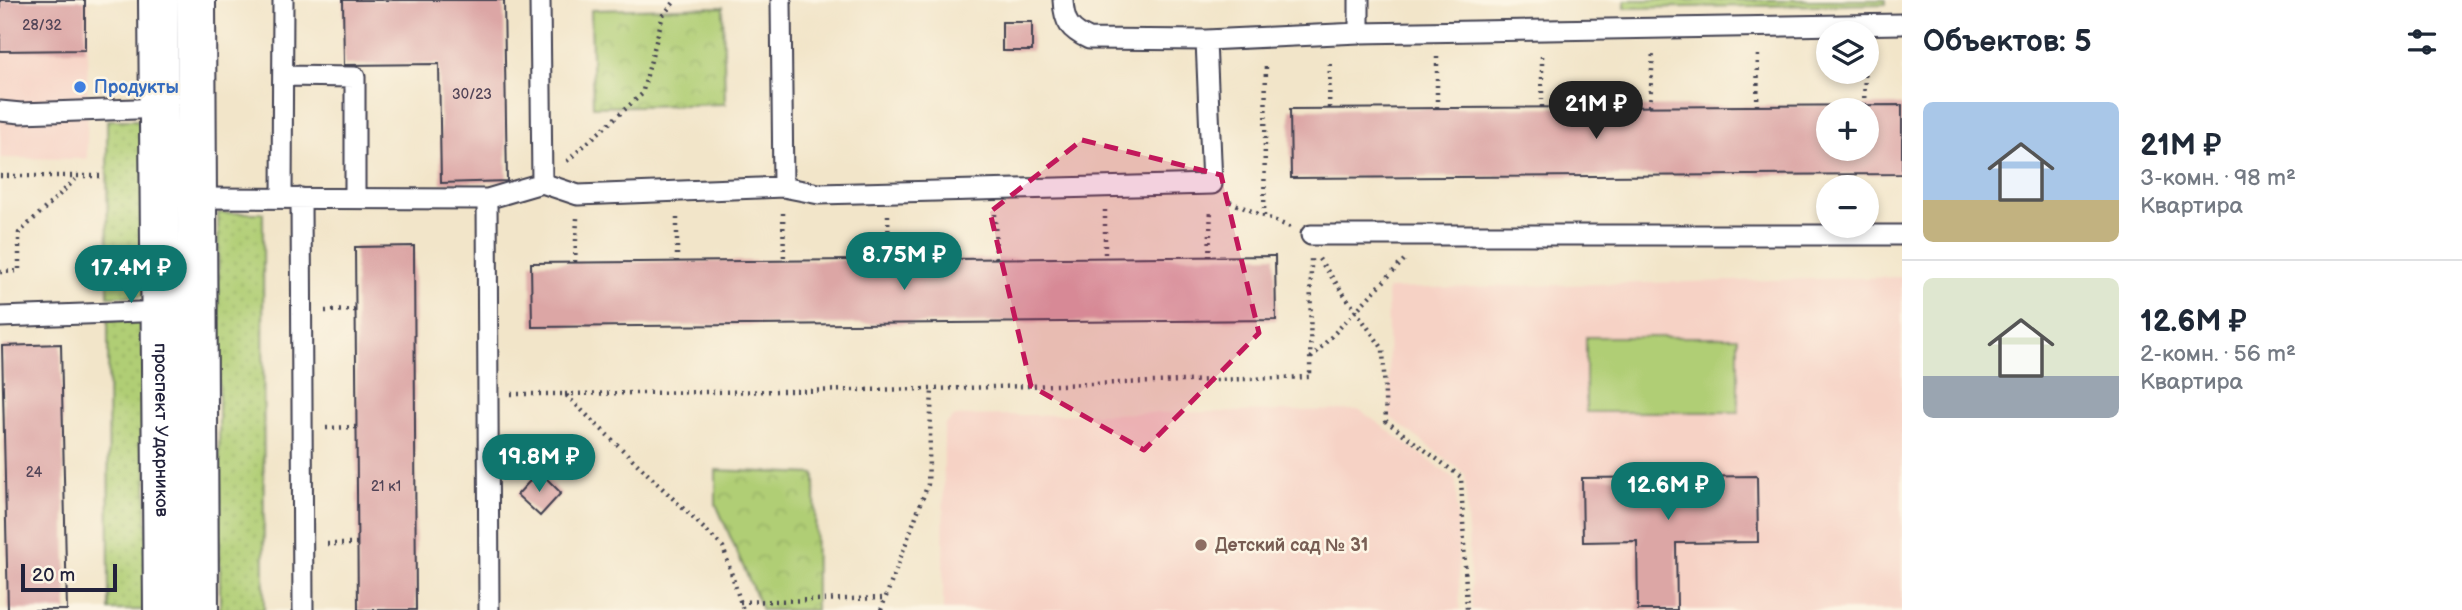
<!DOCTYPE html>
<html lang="ru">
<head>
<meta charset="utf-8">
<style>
  body { margin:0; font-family:"Balsamiq Sans",sans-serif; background:#f2f2f3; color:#1f2937; height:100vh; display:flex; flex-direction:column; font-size:26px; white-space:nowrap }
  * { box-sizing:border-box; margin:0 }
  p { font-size:23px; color:#747a83 }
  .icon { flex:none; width:38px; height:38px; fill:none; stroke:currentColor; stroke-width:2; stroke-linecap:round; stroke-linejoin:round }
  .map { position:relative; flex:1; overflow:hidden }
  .panel { display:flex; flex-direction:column; background:#fff; width:560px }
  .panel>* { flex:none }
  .controls { position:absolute; left:1816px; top:21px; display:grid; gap:14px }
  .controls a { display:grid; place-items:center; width:63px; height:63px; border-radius:50%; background:#fff; box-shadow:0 4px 10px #0003; font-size:35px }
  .scale { position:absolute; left:21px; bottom:18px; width:96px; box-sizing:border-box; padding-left:7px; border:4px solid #22223b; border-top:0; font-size:19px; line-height:24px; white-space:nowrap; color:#22223b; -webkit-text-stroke:5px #fcf5e5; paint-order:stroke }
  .price { position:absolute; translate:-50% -60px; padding:0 16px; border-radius:24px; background:#0f766e; color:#fff; font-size:23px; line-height:46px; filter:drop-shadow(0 2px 4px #0008) }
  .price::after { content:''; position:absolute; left:50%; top:42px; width:21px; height:16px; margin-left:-10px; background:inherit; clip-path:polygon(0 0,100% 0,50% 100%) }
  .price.current { background:#222; color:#fff }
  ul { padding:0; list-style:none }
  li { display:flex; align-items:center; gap:21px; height:175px; padding:0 21px }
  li+li { border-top:2px solid #e0e1e3 }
  li span { display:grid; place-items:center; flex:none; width:196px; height:140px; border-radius:10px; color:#555 }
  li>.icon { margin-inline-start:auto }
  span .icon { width:84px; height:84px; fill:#fffc; stroke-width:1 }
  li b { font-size:30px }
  h2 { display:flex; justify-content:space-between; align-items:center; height:84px; padding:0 21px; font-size:30px }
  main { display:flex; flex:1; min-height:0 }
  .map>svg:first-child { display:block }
  .built { fill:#f6d2c5 }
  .grass { fill:url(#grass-dots); stroke:#697858; stroke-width:2 }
  .park { fill:url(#park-crowns); stroke:#697858; stroke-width:2 }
  .pitch { fill:#b0ce75; stroke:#697858; stroke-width:2 }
  .building { fill:#dca6a5; fill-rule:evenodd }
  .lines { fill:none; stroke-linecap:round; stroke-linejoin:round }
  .lane-casing { stroke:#413f50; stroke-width:23 }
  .secondary-casing { stroke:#413f50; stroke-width:42 }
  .path { stroke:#413f50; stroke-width:4.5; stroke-dasharray:2 5; stroke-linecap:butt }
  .lane { stroke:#fff; stroke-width:19 }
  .secondary { stroke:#fff; stroke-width:38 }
  .marked { fill:#c2185b; fill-opacity:0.2; stroke:#c2185b; stroke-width:5; stroke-dasharray:14 9; stroke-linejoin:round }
  .shop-dot { fill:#3f7fe0; stroke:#fcf5e5; stroke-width:2.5 }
  .education-dot { fill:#8d6e63; stroke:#fcf5e5; stroke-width:2.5 }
  .labels { text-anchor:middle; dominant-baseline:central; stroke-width:5; stroke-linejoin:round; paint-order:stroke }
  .number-label { font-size:14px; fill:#504356 }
  .shop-label { font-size:18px; font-weight:bold; fill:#366cbe; stroke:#fcf5e5; text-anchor:start }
  .street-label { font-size:18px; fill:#22223b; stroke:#fcf5e5 }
  .education-label { font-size:18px; font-weight:bold; fill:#785e54; stroke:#fcf5e5; text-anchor:start }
</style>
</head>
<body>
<main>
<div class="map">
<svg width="1902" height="610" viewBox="0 0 1902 610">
  <defs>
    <pattern id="grass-dots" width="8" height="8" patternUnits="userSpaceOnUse" patternTransform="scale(1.75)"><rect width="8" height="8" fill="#b0ce75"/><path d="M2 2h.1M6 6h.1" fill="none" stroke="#97b166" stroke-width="1.8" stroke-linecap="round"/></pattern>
    <pattern id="park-crowns" width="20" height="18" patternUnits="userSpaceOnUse" patternTransform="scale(1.75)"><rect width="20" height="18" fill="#b0ce75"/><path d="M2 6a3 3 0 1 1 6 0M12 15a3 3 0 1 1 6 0" fill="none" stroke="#97b166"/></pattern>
  </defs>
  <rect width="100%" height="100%" fill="#fcf5e5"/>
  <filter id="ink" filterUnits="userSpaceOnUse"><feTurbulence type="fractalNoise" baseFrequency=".0143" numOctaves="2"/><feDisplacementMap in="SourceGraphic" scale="14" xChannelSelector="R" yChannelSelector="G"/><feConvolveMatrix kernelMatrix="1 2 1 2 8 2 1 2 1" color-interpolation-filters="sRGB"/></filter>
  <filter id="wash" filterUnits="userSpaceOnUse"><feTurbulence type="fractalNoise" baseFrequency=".00686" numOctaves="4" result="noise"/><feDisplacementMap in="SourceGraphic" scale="28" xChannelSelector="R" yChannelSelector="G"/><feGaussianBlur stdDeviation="1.57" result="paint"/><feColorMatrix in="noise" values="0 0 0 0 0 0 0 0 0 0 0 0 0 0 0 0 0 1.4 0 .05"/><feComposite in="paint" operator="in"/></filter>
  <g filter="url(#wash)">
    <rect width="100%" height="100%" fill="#f2e5c9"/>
    <path class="built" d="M0,0H88L87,159L0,158Z
      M1902,277V610H1472L1465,474L1390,417L1387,289Z
      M1360,410L1456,480L1460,610H943L944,426L955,416Z"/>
    <path class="grass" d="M107,120H144L145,296H108Z
      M218,213H263L264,610H220Z
      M108,320H146L147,610H109Z"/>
    <path class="park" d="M723,7L725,104L593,107L591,10Z
      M716,470L815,474L816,610H762L716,504Z"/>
    <path class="pitch" d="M1625,0H1886V4L1625,8Z
      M1586,337H1738V412H1586Z"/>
    <g id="blocks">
      <path class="building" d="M0,0H85V50L0,51Z
        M343,0H504L507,181L441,183L439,64L344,65Z
        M1002,22H1032V51H1002Z
        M1902,105V174L1291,178L1290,109ZM1829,110H1867V149H1829Z
        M414,246L416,610H358L355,247Z
        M1275,256L1276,320L532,327L531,263Z
        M61,344L67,610H8L2,346Z
        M539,471L561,493L540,516L517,495Z
        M1757,476L1758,542L1676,543L1677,610H1638L1637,541L1583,542L1582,478Z"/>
    </g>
  </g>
  <g filter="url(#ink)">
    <use href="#blocks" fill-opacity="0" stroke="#413f50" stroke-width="2"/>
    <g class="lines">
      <defs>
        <path id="lane" d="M781,0L783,187
          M1063,0C1064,23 1070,30 1089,39L1206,40L1359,33L1902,24
          M1359,0V33
          M283,76L355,77V197
          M0,111L21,113L164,108
          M542,183L578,195L783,187L819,194L1212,184L1206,40
          M193,198L487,199L542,183L540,0
          M282,198L283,0
          M301,198L303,610
          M487,199L489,610
          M1311,235H1902
          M0,317L167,311"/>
        <g id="secondary">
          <path id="s1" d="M158,0L163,610"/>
          <path d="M196,0L199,610"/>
        </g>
      </defs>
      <use href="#lane" class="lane-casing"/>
      <use href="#secondary" class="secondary-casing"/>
      <path class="path" d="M1864,105L1865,72
        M1650,106L1653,51
        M1757,106L1758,52
        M1542,107V55
        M1329,108L1330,60
        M1437,108V56
        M567,161L642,94L663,15L676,0
        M0,176H100
        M1230,202L1290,227
        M1105,210V258
        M783,213L784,261
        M995,214L996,259
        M888,215L889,260
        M1264,216L1266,63
        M1209,257L1211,209
        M1319,259L1383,349L1386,421L1461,477L1467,610
        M575,262L577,218
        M677,262V217
        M0,272L19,271V233L79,176
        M325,311L356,310
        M1311,358L1404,260
        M511,394H565L723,547L743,610
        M565,394L932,389L1310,377L1311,259
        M326,428L357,427
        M327,544H358
        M740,602L885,598
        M881,610L928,484L932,389"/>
      <use href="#lane" class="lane"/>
      <use href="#secondary" class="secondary"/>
    </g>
  </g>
  <path class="marked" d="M1082,140L1221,175L1259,333L1144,450L1031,386L990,212Z"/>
  <circle class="shop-dot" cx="80" cy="87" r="7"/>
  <circle class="education-dot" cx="1201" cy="545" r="7"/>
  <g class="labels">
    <g class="number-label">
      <text x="42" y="25">28/32</text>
      <text x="472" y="94">30/23</text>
      <text x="34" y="472">24</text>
      <text x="386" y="486">21 к1</text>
    </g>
    <g class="shop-label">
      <text x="94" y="87">Продукты</text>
    </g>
    <g class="street-label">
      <text stroke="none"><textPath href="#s1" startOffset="430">проспект Ударников</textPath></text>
    </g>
    <g class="education-label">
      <text x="1215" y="545">Детский сад № 31</text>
    </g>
  </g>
</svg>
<div class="controls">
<a><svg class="icon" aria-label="layers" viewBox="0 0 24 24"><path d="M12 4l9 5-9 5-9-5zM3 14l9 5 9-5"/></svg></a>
<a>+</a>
<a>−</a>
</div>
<div class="scale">20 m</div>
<b class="price current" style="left:1596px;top:141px">21M ₽</b>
<b class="price" style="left:904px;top:292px">8.75M ₽</b>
<b class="price" style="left:131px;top:305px">17.4M ₽</b>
<b class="price" style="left:539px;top:494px">19.8M ₽</b>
<b class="price" style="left:1668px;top:522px">12.6M ₽</b>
</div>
<section class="panel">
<h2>Объектов: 5<svg class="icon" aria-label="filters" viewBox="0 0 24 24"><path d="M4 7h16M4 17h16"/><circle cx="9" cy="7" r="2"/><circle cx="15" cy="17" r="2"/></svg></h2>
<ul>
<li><span style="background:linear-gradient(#a9c7e8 70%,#c2b280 0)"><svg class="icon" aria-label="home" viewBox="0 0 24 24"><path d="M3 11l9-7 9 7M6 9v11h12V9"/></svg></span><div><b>21M ₽</b><p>3-комн. · 98 m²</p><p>Квартира</p></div></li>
<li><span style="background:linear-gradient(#dfe7d0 70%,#9aa5b1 0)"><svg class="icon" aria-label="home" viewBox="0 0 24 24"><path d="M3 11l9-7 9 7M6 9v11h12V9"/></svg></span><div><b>12.6M ₽</b><p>2-комн. · 56 m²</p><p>Квартира</p></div></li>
</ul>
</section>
</main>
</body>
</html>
